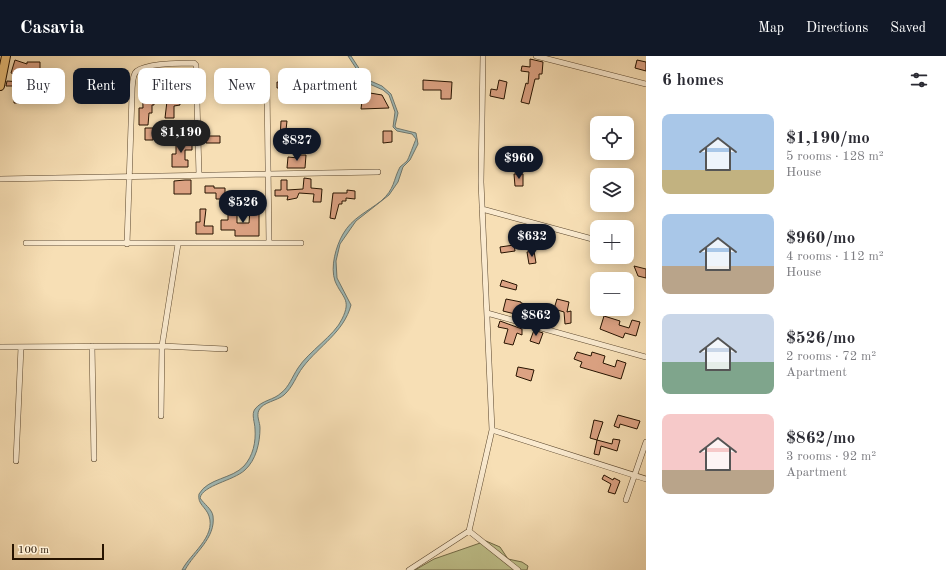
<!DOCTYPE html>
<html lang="en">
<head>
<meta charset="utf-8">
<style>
  body { margin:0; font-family:"Old Standard TT",serif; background:#f7f7f7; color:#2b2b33; height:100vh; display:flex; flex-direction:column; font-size:15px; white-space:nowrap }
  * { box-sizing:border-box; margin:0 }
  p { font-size:13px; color:#7c7c81 }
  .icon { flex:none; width:22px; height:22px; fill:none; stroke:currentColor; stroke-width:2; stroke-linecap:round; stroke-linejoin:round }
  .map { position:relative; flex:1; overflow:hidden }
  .panel { display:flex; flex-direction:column; background:#fff; width:300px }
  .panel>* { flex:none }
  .top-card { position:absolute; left:12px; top:12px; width:380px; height:36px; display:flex; gap:8px }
  .controls { position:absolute; left:590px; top:60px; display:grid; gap:8px }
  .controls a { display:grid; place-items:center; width:44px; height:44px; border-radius:8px; background:#fff; box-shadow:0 2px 10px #0003; font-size:20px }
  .scale { position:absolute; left:12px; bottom:10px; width:92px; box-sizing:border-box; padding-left:4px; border:2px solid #261300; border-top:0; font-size:11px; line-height:14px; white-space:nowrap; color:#261300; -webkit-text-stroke:3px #faeacf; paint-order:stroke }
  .price { position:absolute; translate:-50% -34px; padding:0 9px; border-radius:14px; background:#111827; color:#fff; font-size:13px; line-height:26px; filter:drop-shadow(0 1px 2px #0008) }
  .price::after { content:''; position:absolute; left:50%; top:24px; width:12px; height:9px; margin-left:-6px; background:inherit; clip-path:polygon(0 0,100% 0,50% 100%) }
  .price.current { background:#222; color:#fff }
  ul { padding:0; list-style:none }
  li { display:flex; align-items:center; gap:12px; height:100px; padding:0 16px }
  li span { display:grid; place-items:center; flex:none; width:112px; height:80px; border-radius:8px; color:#555 }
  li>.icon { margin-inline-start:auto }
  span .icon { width:48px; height:48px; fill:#fffc; stroke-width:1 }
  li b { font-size:17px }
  h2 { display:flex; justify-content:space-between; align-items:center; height:48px; padding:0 16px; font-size:17px }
  .chip { padding:0 14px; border-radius:8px; background:#fff; box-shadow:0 2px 10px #0003; font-size:14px; line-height:36px }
  .chip.current { background:#111827; color:#fff }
  header { display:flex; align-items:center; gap:24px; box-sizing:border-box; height:56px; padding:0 20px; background:#111827; color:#fff }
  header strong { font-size:19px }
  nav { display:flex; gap:22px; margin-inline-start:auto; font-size:14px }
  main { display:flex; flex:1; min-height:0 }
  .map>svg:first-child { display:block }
  .green { fill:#bfc18b; stroke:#726a46 }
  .water { fill:#a0bab7; stroke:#6f776e }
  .building { fill:#dca283; stroke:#261300 }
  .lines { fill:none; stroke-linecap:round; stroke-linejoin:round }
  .street-casing { stroke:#5a462d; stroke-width:6 }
  .primary-casing { stroke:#261300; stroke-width:10 }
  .street { stroke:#faeacf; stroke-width:5 }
  .primary { stroke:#ecc07a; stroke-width:8 }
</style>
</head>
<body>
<header>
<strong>Casavia</strong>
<nav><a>Map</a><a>Directions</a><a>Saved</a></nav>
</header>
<main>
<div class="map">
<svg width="646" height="514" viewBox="0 0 646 514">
  <rect width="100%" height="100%" fill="#f7dfb5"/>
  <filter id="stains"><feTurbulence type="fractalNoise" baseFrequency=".005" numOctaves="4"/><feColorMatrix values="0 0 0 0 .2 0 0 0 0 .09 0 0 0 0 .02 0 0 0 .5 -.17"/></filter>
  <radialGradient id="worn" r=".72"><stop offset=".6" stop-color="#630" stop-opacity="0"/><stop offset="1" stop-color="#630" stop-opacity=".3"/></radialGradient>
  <path class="green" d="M486,485L500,491L508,503L522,506L528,510L527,514H415L434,503Z"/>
  <path class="water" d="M348,0H351L366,23L382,30L391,38L398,57L395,70L396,72L416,77L418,88L410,104L403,111L398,126L389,139L356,165L340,188L336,205L337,222L351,249C344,276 319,290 303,311C296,320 293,331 284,339C277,345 263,346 259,354C256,360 260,366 260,372C260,387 256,404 245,414C233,425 203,429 200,442C204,448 212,453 213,460C216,482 194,497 185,514H182C190,498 216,481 209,460C206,451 197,448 199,438C208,422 232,423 244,410C253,400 256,386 255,373C255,367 251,358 255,353C262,344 274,344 281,337C289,331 292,321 298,312C308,296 335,279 342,263C352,243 342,242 335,225C330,211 336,190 343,178C352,162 367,156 381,145C395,133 393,124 400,111C402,109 405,107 407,105C408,104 415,85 416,83L412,78L397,75L393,71L395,56L389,39L383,34L365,26Z"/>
  <path class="building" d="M530,3L543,6L542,18H539V23H535L529,48L521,46L526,27L528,28L529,16L521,15L522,10L530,11Z
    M15,4L27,8V6H40V15H22L21,20L11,17Z
    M637,4L646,6V15L635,12Z
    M294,16L296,41H295L291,32H277V26L289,27L288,17Z
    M184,17H192V25H190V29H184Z
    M142,19H153L152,41H154V49H152V57H149L148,69H139V52H143Z
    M315,19L319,34L310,37L306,21Z
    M423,24L452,26L451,43H441V34H423Z
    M499,24L507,26L504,43L490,40L491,33L497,34Z
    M7,25L21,26L19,47H14L15,30H6Z
    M370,37L382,39L389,52L361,53L362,45H368Z
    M172,40H179L180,49L174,50V62H165L167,45H172Z
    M281,65H287L285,83H280Z
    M145,72H153V84H145Z
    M165,73H177V76H180V84H165Z
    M383,75H392V86L383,87Z
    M206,80H220V87H206Z
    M176,85H192V94H185V104H188V111H172V98H176Z
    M298,99H306L305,112H287L288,101L298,102Z
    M514,118H523V130H515Z
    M304,122L311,123V132L322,133L321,146H313L314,138L299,137L297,142L287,144L288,140H275V134H281V124H287V134L303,133Z
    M185,124H191V138H174V125Z
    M205,130H214V132H225V143H216V137H205Z
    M347,134L355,135V143L346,142V145H342V148H339L335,163L330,162L333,137H347Z
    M200,153H206L204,170H213V178H196V166H200Z
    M250,153H259V180H235V174H221V164H228V157H237V167H249Z
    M514,189L515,195L501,197L500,191Z
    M534,195L536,207L529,208L527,196Z
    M634,210L646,213V222L638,220Z
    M502,224L517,229L516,234L500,230Z
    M506,243L521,246V247L534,250L531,259L528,258L527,261L503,255Z
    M557,243L569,246L567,256L571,255V267L565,268L564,256L554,253Z
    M604,260L620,265L619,269L629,272L632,264L640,266L636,280L625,277L623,282L600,273Z
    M500,265L522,273V279L517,277L513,289L504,287L508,273L498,271Z
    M534,274L543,277L539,288L530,285Z
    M577,296L591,300L592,296L605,300L603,307L615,311L617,304L626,307L621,323L580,311L582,306L574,303Z
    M518,311L534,314L531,325L516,320Z
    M618,359L640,365L637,373L620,368L619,372L614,370Z
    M594,364L603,366L597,384L590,382Z
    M613,383L620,384L617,395L601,390L599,399L594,398L597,384L612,388Z
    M604,419L613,424L614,422L620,425L615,438L608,436L611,428L602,423Z"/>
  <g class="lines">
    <defs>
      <path id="street" d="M536,0L646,28
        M267,30L269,187
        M0,123L378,116
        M482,153L596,184
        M26,187H301
        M127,188L132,39C132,32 132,23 135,17C141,7 182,7 194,7L196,9L199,119
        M487,257L646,301
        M92,290L94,403
        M0,291L162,290L225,293
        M161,360L162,290L178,188
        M492,374L646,423
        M16,405L21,291
        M626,444L646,386
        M469,475L518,514
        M409,514L469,475L492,374L481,126L483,0"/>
      <path id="primary" d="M0,30L6,0"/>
    </defs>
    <use href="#street" class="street-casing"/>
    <use href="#primary" class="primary-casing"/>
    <use href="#street" class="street"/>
    <use href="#primary" class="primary"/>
  </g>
  <rect width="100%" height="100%" filter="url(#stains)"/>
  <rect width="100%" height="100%" fill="url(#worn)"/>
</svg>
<div class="controls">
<a><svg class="icon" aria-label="locate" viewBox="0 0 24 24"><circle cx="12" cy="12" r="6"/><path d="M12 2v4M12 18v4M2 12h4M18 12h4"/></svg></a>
<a><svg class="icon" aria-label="layers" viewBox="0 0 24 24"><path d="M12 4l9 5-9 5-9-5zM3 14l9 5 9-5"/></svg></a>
<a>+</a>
<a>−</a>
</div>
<div class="scale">100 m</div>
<b class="price current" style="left:181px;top:98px">$1,190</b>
<b class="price" style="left:297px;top:106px">$827</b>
<b class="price" style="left:519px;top:124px">$960</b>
<b class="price" style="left:243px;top:168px">$526</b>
<b class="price" style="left:532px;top:202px">$632</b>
<b class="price" style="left:536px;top:281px">$862</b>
<div class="top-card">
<a class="chip">Buy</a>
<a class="chip current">Rent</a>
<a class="chip">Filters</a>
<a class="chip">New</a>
<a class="chip">Apartment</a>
</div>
</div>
<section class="panel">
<h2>6 homes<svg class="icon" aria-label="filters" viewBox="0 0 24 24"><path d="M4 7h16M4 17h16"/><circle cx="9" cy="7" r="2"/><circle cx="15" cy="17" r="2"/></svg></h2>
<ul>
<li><span style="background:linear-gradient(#a9c7e8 70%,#c2b280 0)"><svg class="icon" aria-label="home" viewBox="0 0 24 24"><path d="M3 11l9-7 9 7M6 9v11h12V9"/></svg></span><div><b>$1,190/mo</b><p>5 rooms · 128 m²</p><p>House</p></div></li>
<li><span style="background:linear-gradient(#a9c7e8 65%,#b9a48a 0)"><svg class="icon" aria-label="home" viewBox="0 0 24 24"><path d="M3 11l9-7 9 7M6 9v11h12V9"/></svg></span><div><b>$960/mo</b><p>4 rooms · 112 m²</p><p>House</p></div></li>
<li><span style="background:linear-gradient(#c9d6e8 60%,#7fa58c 0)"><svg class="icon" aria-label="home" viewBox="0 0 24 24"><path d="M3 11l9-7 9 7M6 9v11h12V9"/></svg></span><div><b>$526/mo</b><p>2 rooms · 72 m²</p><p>Apartment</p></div></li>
<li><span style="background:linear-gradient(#f6c9c9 70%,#b9a48a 0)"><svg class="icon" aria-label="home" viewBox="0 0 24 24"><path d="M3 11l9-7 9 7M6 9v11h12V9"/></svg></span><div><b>$862/mo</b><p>3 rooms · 92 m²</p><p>Apartment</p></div></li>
</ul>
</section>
</main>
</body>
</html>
